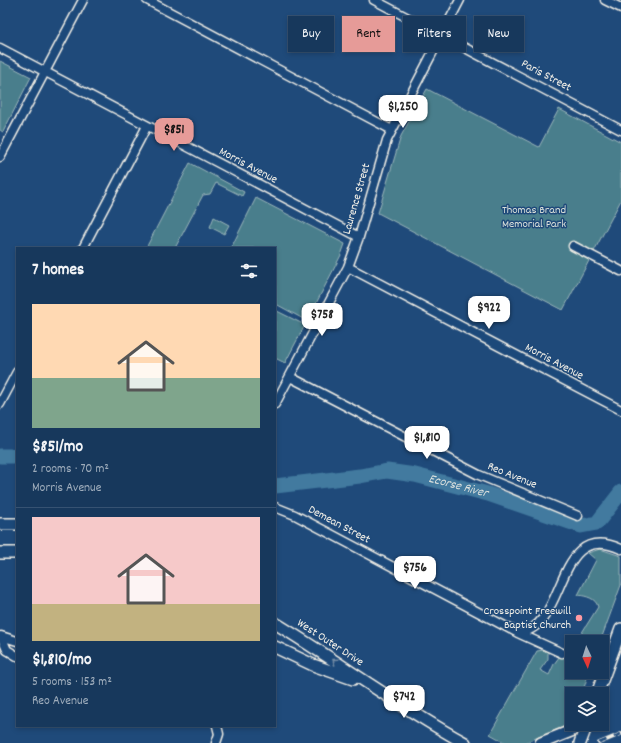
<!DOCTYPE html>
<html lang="en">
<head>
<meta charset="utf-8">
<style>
  body { margin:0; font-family:Dekko,sans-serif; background:#203f62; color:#f1f3f6; height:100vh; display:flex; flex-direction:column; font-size:15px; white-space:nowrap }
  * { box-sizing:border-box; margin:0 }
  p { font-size:13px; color:#9eacbb }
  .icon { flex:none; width:22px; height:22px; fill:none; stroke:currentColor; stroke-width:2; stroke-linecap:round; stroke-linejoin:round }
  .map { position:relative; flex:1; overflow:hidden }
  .side { position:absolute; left:16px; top:247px; width:260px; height:480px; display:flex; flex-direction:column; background:#17385c; border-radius:0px; box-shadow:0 2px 6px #0003,0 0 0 1px #365272 }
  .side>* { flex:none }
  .guide { position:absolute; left:288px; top:16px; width:273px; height:36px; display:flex; gap:8px }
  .needle { width:26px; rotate:176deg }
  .buttons { position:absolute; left:565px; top:635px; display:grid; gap:8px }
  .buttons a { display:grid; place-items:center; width:44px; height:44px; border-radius:0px; background:#17385c; box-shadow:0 2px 6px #0003,0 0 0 1px #365272; font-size:20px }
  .price { position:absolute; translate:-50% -34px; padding:0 9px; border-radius:8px; background:#fff; color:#222; font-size:13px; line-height:26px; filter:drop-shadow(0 1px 2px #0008) }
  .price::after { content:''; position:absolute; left:50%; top:24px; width:12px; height:9px; margin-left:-6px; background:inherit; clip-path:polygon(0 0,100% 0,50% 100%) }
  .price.selected { background:#e69b98; color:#111 }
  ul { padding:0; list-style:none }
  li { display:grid; align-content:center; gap:8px; height:212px; padding:0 16px }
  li+li { border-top:1px solid #365272 }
  li span { display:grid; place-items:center; height:124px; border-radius:0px; color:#555 }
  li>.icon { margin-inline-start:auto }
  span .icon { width:72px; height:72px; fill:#fffc; stroke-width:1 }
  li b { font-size:17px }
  h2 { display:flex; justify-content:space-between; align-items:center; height:48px; padding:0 16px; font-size:17px }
  .pill { padding:0 14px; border-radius:0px; background:#17385c; box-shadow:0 2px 6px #0003,0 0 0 1px #365272; font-size:14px; line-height:36px }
  .pill.selected { background:#e69b98; color:#111 }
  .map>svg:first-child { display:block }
  .green { fill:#497e8c; stroke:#9eb8ba }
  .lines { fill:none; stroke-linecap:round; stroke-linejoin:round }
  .river { stroke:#427a9f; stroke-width:15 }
  .street-casing { stroke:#f4f1e8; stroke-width:11 }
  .secondary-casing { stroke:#f4f1e8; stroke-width:14 }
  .street { stroke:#1f4a7a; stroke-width:8 }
  .secondary { stroke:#1f4a7a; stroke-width:11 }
  .rail-casing { stroke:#f4f1e8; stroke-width:4 }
  .rail { stroke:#1f4a7a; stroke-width:2.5; stroke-dasharray:8; stroke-linecap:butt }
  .oneway { stroke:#748da6 }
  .poi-dot { fill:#ff9aa2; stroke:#1f4a7a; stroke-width:1.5 }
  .labels { text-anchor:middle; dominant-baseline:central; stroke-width:3; stroke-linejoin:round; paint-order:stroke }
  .street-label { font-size:12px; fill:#f4f1e8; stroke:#1f4a7a }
  .park-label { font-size:12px; fill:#dae0da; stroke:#1f4a7a }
  .poi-label { font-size:12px; fill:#f4f1e8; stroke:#1f4a7a; text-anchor:end }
  .water-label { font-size:13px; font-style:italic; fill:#d9dfdd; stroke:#1f4a7a }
</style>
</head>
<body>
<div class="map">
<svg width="621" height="743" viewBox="0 0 621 743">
  <rect width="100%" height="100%" fill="#1f4a7a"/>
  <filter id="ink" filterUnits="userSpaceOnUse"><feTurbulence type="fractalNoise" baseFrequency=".025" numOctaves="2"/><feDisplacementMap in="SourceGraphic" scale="8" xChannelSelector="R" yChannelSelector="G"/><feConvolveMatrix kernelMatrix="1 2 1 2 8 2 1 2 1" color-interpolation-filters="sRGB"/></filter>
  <g filter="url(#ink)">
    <path class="green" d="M0,61L31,77L3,132L0,130Z
      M427,89L539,147L559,109L621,142V200L563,310L378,213L401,136Z
      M190,163L244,192L242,196L216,183L210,194L203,195L175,248H146Z
      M256,198L345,244L341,255L307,321L276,304L275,248H231Z
      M214,217L229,225L224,234L210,227Z
      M275,310L305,325L285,363L275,358Z
      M600,549L621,556V585L600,642H576L598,607C596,598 586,596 578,595L596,560L588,553Z
      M568,645L572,646V672H589L582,694H572V720L570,724L524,743H506L490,734L537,651L544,650L548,652V659L540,670L549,675L554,664Z"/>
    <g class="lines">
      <g class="river">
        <path d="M0,456H17"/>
        <path id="s1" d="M275,486L360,476L387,471L415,475L488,494L581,526L597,523L621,492"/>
      </g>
      <defs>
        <path id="street" d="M147,0L392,130
          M374,0L621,130
          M605,0L621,8
          M0,48L359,237
          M0,157L83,0
          M573,246L621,271
          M83,248L147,126
          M348,267L621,410
          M290,377L479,475L578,516
          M0,404L17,372
          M275,404L348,267L359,237L387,140L460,0
          M275,507L295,515L518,633L562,653
          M518,633C569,629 553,518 621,549
          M17,641L1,636L7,650L17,656
          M216,743L219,734L217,726"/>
        <path id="secondary" d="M0,524H17
          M0,553H17
          M275,623C339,662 399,707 465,743
          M275,647L313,665L353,679
          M597,694L621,629
          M541,743L571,731L580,724
          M580,743L587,724"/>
      </defs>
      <use href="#street" class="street-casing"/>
      <use href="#secondary" class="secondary-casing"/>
      <use href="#street" class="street"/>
      <use href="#secondary" class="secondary"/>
      <defs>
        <path id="rail" d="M599,743L621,734"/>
      </defs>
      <use href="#rail" class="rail-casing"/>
      <use href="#rail" class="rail"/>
    </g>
    <defs><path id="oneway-chevron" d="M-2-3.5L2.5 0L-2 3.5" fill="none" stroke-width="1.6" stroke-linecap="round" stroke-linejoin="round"/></defs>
    <use class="oneway" href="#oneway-chevron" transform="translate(335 661) rotate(-145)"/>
  </g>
  <circle class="poi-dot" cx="579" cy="618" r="4"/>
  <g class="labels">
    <g class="street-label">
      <text transform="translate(546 76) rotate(28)">Paris Street</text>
      <text transform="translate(248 166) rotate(28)">Morris Avenue</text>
      <text transform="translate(357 199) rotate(-74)">Laurence Street</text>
      <text transform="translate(554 362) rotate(28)">Morris Avenue</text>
      <text transform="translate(512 476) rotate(22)">Reo Avenue</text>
      <text transform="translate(339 525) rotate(28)">Demean Street</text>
      <text transform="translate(330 643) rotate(33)">West Outer Drive</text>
    </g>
    <g class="park-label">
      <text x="534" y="210">Thomas Brand<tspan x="534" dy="14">Memorial Park</tspan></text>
    </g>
    <g class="poi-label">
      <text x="571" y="611">Crosspoint Freewill<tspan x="571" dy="14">Baptist Church</tspan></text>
    </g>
    <g class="water-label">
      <text stroke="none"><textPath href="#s1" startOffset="186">Ecorse River</textPath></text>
    </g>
  </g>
</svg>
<div class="buttons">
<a><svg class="needle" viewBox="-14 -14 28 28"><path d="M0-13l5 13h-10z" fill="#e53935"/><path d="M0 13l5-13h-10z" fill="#9eacbb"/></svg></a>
<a><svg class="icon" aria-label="layers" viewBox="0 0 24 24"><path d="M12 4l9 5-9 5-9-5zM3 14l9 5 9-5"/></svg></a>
</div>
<b class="price" style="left:403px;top:129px">$1,250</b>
<b class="price selected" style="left:174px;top:152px">$851</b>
<b class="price" style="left:489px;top:330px">$922</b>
<b class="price" style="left:322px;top:337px">$758</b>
<b class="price" style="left:427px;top:460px">$1,810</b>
<b class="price" style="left:415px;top:590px">$756</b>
<b class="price" style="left:404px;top:719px">$742</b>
<div class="guide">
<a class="pill">Buy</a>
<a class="pill selected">Rent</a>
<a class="pill">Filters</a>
<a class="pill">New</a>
</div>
<section class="side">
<h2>7 homes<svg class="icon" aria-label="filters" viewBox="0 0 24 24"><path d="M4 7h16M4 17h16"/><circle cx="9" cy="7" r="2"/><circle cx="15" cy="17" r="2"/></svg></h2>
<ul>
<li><span style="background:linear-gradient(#ffd9b3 60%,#7fa58c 0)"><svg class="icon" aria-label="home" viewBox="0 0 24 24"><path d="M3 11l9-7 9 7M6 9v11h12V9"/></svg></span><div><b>$851/mo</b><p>2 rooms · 70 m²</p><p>Morris Avenue</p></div></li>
<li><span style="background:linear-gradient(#f6c9c9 70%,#c2b280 0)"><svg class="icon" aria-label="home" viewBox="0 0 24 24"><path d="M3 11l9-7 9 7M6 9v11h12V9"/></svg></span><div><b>$1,810/mo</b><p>5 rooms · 153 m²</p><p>Reo Avenue</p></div></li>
</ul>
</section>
</div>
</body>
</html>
